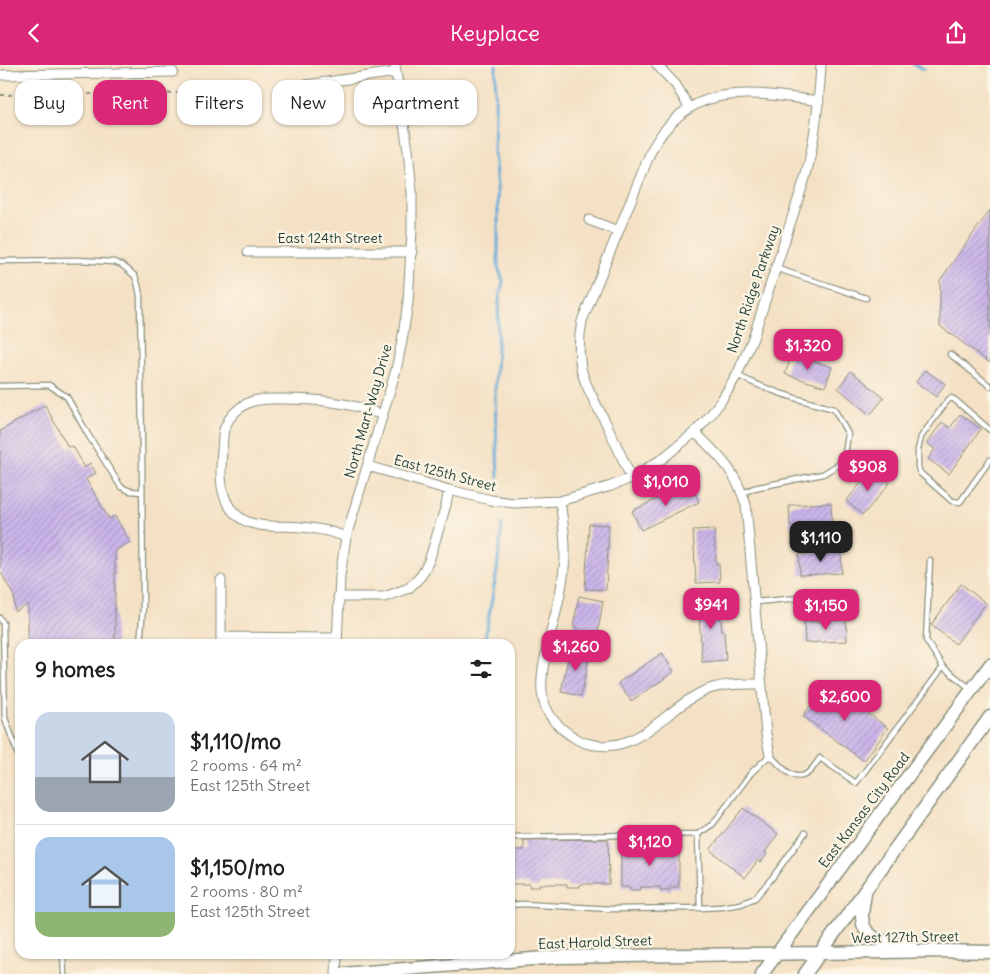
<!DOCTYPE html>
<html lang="en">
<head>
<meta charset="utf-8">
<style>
  body { margin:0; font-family:Delius,sans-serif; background:#f2f2f2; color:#202124; height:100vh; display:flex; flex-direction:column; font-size:19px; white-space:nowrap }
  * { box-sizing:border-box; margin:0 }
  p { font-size:16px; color:#757577 }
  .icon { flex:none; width:28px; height:28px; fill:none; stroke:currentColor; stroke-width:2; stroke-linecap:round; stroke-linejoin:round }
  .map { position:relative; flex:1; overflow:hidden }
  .sheet { position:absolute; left:15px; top:574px; width:500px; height:320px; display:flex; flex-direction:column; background:#fff; border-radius:15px; box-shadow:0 1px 4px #0004 }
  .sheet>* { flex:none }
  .banner { position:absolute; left:15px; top:15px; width:500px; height:45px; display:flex; gap:10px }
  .price { position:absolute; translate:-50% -42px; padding:0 11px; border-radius:10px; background:#db2777; color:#fff; font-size:16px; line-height:32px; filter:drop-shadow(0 1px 2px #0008) }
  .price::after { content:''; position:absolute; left:50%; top:30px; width:15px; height:11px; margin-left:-8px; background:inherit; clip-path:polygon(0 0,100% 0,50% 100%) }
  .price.active { background:#222; color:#fff }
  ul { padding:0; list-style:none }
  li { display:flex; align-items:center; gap:15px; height:125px; padding:0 20px }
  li+li { border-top:1px solid #e0e0e0 }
  li span { display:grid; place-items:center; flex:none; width:140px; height:100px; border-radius:15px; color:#555 }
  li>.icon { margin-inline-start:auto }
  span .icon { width:60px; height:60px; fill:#fffc; stroke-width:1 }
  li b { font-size:21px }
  h2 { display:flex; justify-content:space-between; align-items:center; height:60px; padding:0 20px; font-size:21px }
  .tag { padding:0 18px; border-radius:15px; background:#fff; box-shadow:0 1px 4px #0004; font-size:18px; line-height:45px }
  .tag.active { background:#db2777; color:#fff }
  header { display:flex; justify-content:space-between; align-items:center; height:65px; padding:0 20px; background:#db2777; color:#fff; font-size:22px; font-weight:600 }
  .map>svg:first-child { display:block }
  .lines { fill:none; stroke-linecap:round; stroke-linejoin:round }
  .stream { stroke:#62aad9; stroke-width:3 }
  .building { fill:url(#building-hatch) }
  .lane-casing { stroke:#8a8f7c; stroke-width:7 }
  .street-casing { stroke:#8a8f7c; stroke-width:11 }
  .secondary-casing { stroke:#8a8f7c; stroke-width:15 }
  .path { stroke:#8a8f7c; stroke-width:2; stroke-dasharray:4 4; stroke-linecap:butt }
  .lane { stroke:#fff; stroke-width:4.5 }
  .street { stroke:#fff; stroke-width:9 }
  .secondary { stroke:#fff; stroke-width:12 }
  .labels { text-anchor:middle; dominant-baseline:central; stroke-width:4.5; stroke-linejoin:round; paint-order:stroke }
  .street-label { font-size:14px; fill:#1f3d34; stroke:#fcf5e5 }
</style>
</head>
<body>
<header><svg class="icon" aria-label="back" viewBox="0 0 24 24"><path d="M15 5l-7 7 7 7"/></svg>Keyplace<svg class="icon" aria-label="share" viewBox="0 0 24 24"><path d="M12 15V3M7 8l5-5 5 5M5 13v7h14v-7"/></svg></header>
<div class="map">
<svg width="990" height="909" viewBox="0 0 990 909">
  <defs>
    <pattern id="building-hatch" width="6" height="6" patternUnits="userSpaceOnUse" patternTransform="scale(1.25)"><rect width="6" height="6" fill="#ccb6eb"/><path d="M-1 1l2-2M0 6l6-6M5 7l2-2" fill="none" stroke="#a595bf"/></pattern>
  </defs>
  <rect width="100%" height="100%" fill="#fcf5e5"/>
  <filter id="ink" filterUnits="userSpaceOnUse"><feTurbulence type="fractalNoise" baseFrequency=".02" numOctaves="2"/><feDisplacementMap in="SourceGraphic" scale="10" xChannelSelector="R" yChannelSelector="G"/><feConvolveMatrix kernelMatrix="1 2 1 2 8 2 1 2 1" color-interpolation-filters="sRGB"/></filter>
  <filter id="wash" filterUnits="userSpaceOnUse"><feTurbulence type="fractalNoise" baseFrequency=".0096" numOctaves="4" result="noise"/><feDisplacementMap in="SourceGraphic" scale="20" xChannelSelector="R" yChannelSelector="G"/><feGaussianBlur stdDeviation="1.12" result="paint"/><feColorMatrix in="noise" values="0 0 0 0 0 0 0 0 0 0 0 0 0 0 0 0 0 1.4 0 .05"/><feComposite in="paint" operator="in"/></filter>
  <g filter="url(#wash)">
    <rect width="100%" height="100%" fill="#f4e1c5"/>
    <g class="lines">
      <path class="stream" d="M496,0L494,87L498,134V202L503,216L499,236L495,329L498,412
        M914,0L924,4
        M484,579L497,505L502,459"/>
    </g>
    <g id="blocks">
      <path class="building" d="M990,145V298L940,261V215Z
        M792,289L832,302L825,322L785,309Z
        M925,305L945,319L936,332L916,317Z
        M851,306L884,333L870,350L838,323Z
        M45,340L68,382L73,381L85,403L90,398L96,408L86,414L109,454L115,451L130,477L115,486V579H28V539L15,547L14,531L0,506V366Z
        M960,349L981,364L949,409L928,394L935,384L927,378L942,357L950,363Z
        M873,404L890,418L863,450L846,436Z
        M690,418L699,437L641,465L632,446Z
        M831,438L832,459L790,461L789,440Z
        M589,459L609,460L606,525L585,524Z
        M714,464L716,499H719L720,517L696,518L693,465Z
        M841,487L842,508L800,510L799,489Z
        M961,519L986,538L956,579L931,560Z
        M579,531L603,536L596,579L576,575L578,563L573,562Z
        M718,531L722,566H724L726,595L702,597L698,533Z
        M846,555L847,576L805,578L804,557Z
        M570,584L590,588L581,631L561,627Z
        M662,588L674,607L631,636L618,618Z
        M827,618L888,663L864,696L803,651Z
        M743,743L778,769L765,787L767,789L761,797L758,795L745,813L710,785Z
        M608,774L609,819H580V822H567V819H539V822H529L530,819H510V785H524V775Z
        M679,781V822H670V825H660V822H640V825H630V822H621V782Z"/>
    </g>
  </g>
  <g filter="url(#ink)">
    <use href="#blocks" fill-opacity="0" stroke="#8a8f7c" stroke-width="1"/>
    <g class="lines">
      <defs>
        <path id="lane" d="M0,196L77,195L114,197L122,200L135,211L138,220L140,231L142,386L143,542L140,579
          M775,203L866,233
          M950,289L990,321
          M737,310C767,326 801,335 834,344L848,369L844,396L823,409L754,423L743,428
          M0,321L49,320L67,332L87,368L121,422L130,426L142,427
          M990,365L955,335L951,333L947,336L921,372L918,385V402L920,408L952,436L960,437L990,395
          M930,495L926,575L943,602
          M755,537L852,528
          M0,553L3,558L5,653L20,695
          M510,772L698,769L713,759L751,708L770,690C781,701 795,721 810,706C814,702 817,697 820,693L856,718L943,602L971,624
          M510,840L522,839L612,844L700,843L698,769
          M700,843L721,842L741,839L755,833L772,813L805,768
          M63,889L64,909"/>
        <path id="street" d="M657,0L676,20L689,42
          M0,10L173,7
          M285,23L396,7
          M589,155L618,166
          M248,187H412
          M695,367C720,392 736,406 746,440L766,669L770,690
          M368,401L449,425L491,435L514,438L535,437L560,436L611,421L631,413L662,394L695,367L709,352L721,336L737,310L753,273L806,110C815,74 819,37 821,0
          M631,413C623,394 614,375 605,356C596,339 585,321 581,303C578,287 579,272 582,256L651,86C689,14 750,27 819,36
          M560,436C563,458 567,481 564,503C562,527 555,551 549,574C540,614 532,646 572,671C587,682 609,683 626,677C655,666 675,640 702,627C721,618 742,619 762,619
          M346,472C331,466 317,463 301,462C283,460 257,464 242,454C218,439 220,409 222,385C223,378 222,369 225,362C229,352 238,343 248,338C258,333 271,334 282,334C318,334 348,337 383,350
          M221,515V579
          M338,532H384L409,523L421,511L429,496L446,440L449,425
          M221,572L337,573
          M337,579L340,511L346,472L396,305L402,276L408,237L412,165V127L408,85L395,0
          M336,909L337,889"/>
        <path id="secondary" d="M865,828C864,836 862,844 862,852C863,878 891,878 911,881
          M341,909L558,892L943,886L990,887
          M762,909L990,600
          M805,909L990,652"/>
      </defs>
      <use href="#lane" class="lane-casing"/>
      <use href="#street" class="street-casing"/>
      <use href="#secondary" class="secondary-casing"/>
      <path class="path" d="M0,30L182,28"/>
      <use href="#lane" class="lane"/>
      <use href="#street" class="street"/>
      <use href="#secondary" class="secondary"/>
    </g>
  </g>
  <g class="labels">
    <g class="street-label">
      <text x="330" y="173">East 124th Street</text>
      <text transform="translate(753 224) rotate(-71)">North Ridge Parkway</text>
      <text transform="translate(368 346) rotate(-74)">North Mart-Way Drive</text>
      <text transform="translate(445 408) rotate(15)">East 125th Street</text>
      <text transform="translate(864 745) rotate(-53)">East Kansas City Road</text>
      <text transform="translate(905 872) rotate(-1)">West 127th Street</text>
      <text transform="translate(595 877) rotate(-2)">East Harold Street</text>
    </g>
  </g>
</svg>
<b class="price" style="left:808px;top:306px">$1,320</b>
<b class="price" style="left:868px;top:427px">$908</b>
<b class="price" style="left:666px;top:442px">$1,010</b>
<b class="price active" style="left:821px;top:498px">$1,110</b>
<b class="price" style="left:711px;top:565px">$941</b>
<b class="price" style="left:826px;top:566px">$1,150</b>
<b class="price" style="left:576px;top:607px">$1,260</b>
<b class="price" style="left:845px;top:657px">$2,600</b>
<b class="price" style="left:650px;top:802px">$1,120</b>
<div class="banner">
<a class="tag">Buy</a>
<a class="tag active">Rent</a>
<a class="tag">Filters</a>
<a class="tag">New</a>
<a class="tag">Apartment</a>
</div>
<section class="sheet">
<h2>9 homes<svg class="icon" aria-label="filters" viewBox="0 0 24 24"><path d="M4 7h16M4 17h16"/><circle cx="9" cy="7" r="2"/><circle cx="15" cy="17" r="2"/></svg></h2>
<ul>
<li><span style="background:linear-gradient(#c9d6e8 65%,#9aa5b1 0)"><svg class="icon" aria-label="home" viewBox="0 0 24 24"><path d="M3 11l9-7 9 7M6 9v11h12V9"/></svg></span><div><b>$1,110/mo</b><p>2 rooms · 64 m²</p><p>East 125th Street</p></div></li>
<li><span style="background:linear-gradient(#a9c7e8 75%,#8fb573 0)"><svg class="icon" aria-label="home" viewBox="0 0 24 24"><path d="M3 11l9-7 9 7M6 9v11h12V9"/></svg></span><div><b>$1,150/mo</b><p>2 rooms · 80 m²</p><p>East 125th Street</p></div></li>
</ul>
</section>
</div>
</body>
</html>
